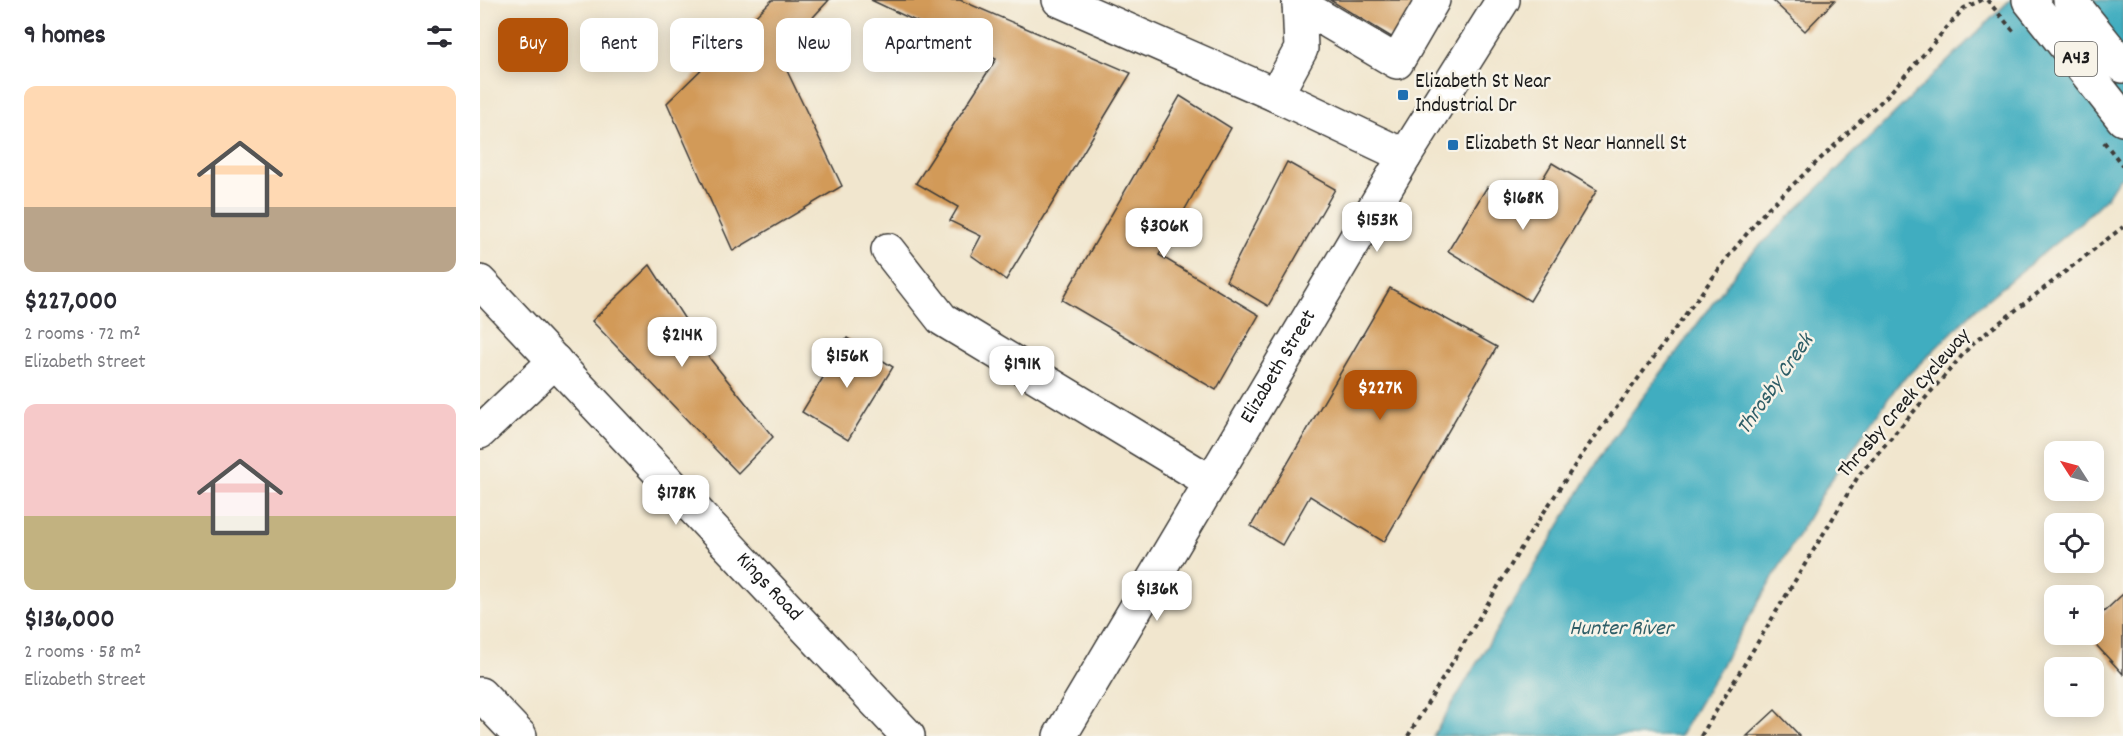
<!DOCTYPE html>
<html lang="en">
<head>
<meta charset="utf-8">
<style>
  body { margin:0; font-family:Dekko,sans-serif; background:#f7f7f7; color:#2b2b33; height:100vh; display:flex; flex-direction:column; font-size:22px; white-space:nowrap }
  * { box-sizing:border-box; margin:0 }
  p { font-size:20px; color:#7c7c81 }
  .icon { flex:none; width:33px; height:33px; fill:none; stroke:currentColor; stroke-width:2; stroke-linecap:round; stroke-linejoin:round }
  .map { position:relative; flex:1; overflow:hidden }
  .side { display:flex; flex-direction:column; background:#fff; width:480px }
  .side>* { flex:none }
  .top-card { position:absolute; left:18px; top:18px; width:570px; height:54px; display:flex; gap:12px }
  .needle { width:39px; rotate:306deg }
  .buttons { position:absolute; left:1564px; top:441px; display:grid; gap:12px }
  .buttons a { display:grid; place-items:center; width:60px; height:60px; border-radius:12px; background:#fff; box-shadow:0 3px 15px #0003; font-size:30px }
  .price { position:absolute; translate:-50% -51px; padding:0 14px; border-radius:12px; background:#fff; color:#222; font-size:20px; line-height:39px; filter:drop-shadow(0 2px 3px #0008) }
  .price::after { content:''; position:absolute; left:50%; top:36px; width:18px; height:14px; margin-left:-9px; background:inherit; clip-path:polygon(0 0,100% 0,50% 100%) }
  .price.on { background:#b45309; color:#fff }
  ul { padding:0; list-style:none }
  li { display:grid; align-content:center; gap:12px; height:318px; padding:0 24px }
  li span { display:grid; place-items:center; height:186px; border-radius:12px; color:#555 }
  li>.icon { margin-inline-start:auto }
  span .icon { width:108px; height:108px; fill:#fffc; stroke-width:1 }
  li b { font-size:26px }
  h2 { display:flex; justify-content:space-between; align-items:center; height:72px; padding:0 24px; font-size:26px }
  .chip { padding:0 21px; border-radius:12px; background:#fff; box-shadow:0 3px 15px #0003; font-size:21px; line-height:54px }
  .chip.on { background:#b45309; color:#fff }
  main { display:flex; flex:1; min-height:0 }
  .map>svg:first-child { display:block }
  .water { fill:#41adc0; stroke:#2e646e; stroke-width:1.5 }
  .building { fill:#d29a59 }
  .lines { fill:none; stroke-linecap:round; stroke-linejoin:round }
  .minor-casing { stroke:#3c3a37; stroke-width:36 }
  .major-casing { stroke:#3c3a37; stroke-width:36 }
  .highway-casing { stroke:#3c3a37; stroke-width:36 }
  .path { stroke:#3c3a37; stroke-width:4; stroke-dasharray:4.5 4.5; stroke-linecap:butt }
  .minor { stroke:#fff; stroke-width:33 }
  .major { stroke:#fff; stroke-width:33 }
  .highway { stroke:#fff; stroke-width:33 }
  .poi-dot { fill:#1f6fb2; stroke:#f7f3e8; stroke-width:2 }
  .labels { text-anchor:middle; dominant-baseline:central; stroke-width:5; stroke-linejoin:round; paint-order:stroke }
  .shield { fill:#f7f3e8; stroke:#5e5c59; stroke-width:1.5 }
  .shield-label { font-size:20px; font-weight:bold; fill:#1c1c1c }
  .poi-label { font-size:21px; fill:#1c1c1c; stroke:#f7f3e8; text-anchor:start }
  .street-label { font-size:21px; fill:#1c1c1c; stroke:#f7f3e8 }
  .water-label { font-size:22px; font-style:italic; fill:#2d5d66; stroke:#f7f3e8 }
</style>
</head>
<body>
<main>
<section class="side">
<h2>9 homes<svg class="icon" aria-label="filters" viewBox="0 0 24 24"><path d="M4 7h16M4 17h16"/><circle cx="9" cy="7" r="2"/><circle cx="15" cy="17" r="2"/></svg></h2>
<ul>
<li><span style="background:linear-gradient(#ffd9b3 65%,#b9a48a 0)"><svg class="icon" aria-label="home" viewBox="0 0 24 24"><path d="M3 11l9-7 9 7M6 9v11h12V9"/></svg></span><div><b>$227,000</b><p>2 rooms · 72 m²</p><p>Elizabeth Street</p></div></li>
<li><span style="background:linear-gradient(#f6c9c9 60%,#c2b280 0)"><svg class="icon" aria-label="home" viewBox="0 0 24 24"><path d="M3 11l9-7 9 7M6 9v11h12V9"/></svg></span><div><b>$136,000</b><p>2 rooms · 58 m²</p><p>Elizabeth Street</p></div></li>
</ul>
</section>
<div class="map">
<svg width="1643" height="736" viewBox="0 0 1643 736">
  <rect width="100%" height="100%" fill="#f7f3e8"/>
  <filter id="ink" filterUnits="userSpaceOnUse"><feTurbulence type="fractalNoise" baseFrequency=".0167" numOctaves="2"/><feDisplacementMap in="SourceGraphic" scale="12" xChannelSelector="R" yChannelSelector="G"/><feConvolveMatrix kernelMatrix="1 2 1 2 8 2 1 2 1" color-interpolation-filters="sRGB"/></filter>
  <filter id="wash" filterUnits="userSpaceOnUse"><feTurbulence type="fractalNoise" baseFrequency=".008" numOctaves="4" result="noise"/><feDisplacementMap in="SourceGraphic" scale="24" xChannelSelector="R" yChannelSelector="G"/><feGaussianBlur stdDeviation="1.35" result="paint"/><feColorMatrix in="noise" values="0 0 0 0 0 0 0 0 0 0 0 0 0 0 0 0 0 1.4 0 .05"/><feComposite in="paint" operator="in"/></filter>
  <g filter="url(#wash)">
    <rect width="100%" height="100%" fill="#f1e6ce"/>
    <path class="water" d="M1530,0H1643V176L1638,180L1627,197L1601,222L1498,307L1417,386L1345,489L1200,736H953L1127,446L1264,261Z"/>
    <g id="blocks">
      <path class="building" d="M292,0H349L299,54L362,186L253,251L187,103Z
        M391,0H480L651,73L526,280L491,255L501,236L470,221L478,207L436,183L516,59Z
        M850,0H942L918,41Z
        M1292,0H1355L1325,31Z
        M700,96L751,128L679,255L779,315L736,390L582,300Z
        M807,162L855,189L788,306L746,281Z
        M1072,163L1117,190L1050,301L968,251L1007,187L1044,210Z
        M170,265L231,360L293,437L258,473L112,321Z
        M910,288L1017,347L904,542L830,496L802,545L771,526Z
        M367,338L413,367L368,440L322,412Z
        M1643,594V674L1606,634H1614V621Z
        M1295,710L1320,736H1267Z"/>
    </g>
  </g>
  <g filter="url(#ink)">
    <use href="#blocks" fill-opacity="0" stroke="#3c3a37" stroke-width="1.5"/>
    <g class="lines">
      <defs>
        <g id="minor">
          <path d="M579,0L796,95L925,156"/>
          <path d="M819,4L917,62L953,0"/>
          <path d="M796,95L821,49L819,0"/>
          <path d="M408,250L462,319L731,482"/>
          <path id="s1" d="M0,282L428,736"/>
          <path d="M0,432L75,361"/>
          <path d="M0,694L40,736"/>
        </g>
        <g id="major">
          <path id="s2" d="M580,736L925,156L1023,0"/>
        </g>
        <path id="highway" d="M1549,0L1643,119
          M1590,0L1643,66"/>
      </defs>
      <use href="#minor" class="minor-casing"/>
      <use href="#major" class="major-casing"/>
      <use href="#highway" class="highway-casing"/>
      <path class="path" d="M1507,0L1536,34
        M1624,142L1643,166
        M928,736L1049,535L1103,453L1251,253L1286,210L1408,95L1484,8L1502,0
        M1221,736L1379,475L1492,344L1643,227"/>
      <use href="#minor" class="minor"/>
      <use href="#major" class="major"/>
      <use href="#highway" class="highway"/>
    </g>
  </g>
  <g class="poi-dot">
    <rect x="917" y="89" width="12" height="12" rx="3"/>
    <rect x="967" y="139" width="12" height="12" rx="3"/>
  </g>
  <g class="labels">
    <rect class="shield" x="1575" y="42" width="42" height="34" rx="4.5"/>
    <g class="shield-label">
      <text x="1596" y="59">A43</text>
    </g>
    <g class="poi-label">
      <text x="935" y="83">Elizabeth St Near<tspan x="935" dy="24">Industrial Dr</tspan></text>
      <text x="985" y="145">Elizabeth St Near Hannell St</text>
    </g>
    <g class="street-label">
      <text stroke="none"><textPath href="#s2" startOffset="429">Elizabeth Street</textPath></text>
      <text transform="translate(1425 404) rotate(-49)">Throsby Creek Cycleway</text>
      <text stroke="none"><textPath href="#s1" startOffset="420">Kings Road</textPath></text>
    </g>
    <g class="water-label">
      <text transform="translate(1296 385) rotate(-55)">Throsby Creek</text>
      <text x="1141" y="629">Hunter River</text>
    </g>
  </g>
</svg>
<div class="buttons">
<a><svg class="needle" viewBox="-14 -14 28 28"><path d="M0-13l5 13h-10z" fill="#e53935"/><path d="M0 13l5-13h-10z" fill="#7c7c81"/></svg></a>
<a><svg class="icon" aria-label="locate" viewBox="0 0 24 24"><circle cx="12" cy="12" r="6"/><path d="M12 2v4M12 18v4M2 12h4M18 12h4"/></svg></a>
<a>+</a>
<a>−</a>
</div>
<b class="price" style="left:1043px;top:231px">$168K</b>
<b class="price" style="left:897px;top:253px">$153K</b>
<b class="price" style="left:684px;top:259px">$306K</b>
<b class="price" style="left:202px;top:368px">$214K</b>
<b class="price" style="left:367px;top:389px">$156K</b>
<b class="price" style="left:542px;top:397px">$191K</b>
<b class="price on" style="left:900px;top:421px">$227K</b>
<b class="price" style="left:196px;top:526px">$178K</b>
<b class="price" style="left:677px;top:622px">$136K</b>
<div class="top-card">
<a class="chip on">Buy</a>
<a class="chip">Rent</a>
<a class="chip">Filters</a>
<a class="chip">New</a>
<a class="chip">Apartment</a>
</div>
</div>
</main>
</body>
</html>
